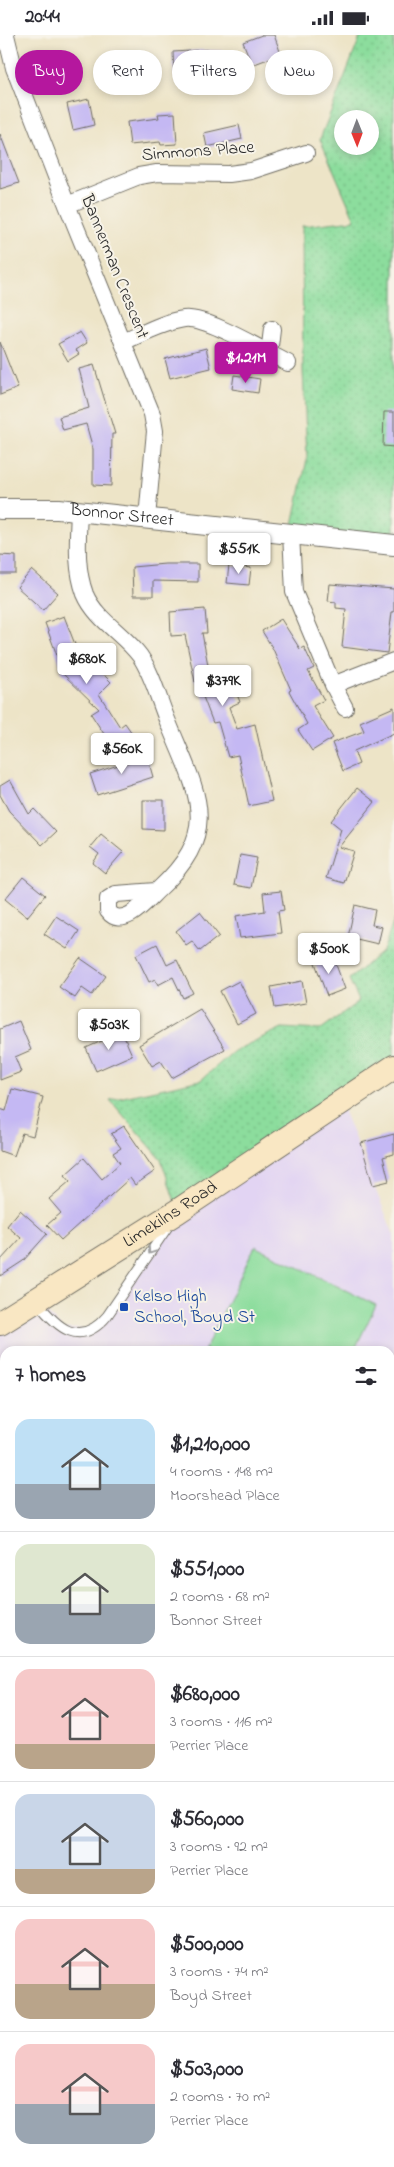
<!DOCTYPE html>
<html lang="en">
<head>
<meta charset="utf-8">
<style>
  body { margin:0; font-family:"Indie Flower",sans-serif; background:#f2f2f3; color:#2b2b33; height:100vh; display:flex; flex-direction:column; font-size:19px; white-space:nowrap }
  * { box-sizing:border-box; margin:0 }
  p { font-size:16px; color:#7c7c81 }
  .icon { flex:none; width:28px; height:28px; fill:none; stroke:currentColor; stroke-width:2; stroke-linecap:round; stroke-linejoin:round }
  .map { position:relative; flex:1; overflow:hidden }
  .sheet { position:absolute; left:0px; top:1311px; width:395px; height:821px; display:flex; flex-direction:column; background:#fff; border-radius:15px 15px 0 0; box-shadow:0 2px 8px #0003 }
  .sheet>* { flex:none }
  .guide { position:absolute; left:15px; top:15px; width:365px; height:45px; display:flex; gap:10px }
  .needle { width:32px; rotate:179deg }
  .controls { position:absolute; left:334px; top:75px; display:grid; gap:10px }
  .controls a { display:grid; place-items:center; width:45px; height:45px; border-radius:50%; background:#fff; box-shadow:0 2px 8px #0003; font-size:25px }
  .price { position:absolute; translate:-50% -42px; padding:0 11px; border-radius:5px; background:#fff; color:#222; font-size:16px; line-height:32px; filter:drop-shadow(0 1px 2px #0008) }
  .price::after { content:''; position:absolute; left:50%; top:30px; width:15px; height:11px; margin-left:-8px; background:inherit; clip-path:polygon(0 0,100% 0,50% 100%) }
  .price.current { background:#b5179e; color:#fff }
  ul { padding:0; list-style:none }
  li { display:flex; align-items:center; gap:15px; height:125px; padding:0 15px }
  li+li { border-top:1px solid #e1e1e2 }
  li span { display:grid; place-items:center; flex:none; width:140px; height:100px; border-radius:15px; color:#555 }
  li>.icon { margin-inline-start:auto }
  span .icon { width:60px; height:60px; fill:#fffc; stroke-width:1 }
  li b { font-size:21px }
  h2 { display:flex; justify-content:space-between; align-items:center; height:60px; padding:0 15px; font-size:21px }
  .pill { padding:0 18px; border-radius:22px; background:#fff; box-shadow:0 2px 8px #0003; font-size:18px; line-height:45px }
  .pill.current { background:#b5179e; color:#fff }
  .status { display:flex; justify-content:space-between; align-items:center; height:35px; padding:0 25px; background:#fff; direction:ltr }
  .status svg { height:14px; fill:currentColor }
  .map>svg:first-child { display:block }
  .built { fill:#e2d4f3 }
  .grass { fill:url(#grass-dots); stroke:#5c8464; fill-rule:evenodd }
  .pitch { fill:#8cdd9d; stroke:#5c8464 }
  .building { fill:#c4b8f3 }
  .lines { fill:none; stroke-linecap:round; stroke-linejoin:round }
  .service-casing { stroke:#6f6c62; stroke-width:11 }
  .minor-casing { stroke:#6f6c62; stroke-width:18 }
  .tertiary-casing { stroke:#6f6c62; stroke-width:22 }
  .secondary-casing { stroke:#6f6c62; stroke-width:26 }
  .service { stroke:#fff; stroke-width:9 }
  .minor { stroke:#fff; stroke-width:16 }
  .tertiary { stroke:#fff; stroke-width:20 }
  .secondary { stroke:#f9e7c3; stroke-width:24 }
  .oneway { stroke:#a0a0a0 }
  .transit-dot { fill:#1a4fb4; stroke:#f7f3e8; stroke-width:2 }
  .labels { text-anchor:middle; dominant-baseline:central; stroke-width:4; stroke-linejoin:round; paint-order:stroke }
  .street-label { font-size:18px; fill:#2b2b2b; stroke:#f7f3e8 }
  .transit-label { font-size:18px; fill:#164399; stroke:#f7f3e8; text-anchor:start }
</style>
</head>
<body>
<div class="status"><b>20:44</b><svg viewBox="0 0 49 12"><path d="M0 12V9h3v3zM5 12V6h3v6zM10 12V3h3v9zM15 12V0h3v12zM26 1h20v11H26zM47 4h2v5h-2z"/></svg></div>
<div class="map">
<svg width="394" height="2132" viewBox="0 0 394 2132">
  <defs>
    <pattern id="grass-dots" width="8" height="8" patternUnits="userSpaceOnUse" patternTransform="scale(1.25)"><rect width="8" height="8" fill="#8cdd9d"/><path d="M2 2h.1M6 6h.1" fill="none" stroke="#79be87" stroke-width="1.8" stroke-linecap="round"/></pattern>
  </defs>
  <rect width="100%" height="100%" fill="#f7f3e8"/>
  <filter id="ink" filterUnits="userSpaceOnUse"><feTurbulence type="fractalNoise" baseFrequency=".02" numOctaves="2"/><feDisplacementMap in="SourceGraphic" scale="10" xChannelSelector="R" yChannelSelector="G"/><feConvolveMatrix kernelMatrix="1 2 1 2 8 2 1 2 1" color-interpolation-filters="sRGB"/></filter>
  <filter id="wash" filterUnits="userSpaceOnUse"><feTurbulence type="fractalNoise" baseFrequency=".0096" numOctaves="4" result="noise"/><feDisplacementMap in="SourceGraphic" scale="20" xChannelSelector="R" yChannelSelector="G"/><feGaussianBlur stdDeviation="1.12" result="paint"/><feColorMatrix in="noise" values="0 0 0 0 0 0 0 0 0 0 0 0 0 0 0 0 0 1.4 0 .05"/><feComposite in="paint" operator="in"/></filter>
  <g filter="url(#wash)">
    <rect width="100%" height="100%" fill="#ede4c7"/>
    <path class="built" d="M340,1067L394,1200V2017L390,2019V1316H5V1532L0,1520V1288L36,1265L62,1294L94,1293L178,1176Z"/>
    <path class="grass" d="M361,0H394V510L291,499L307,424L303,335L302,191L355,185L320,104ZM342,84H370V111H342Z
      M394,885V1029L178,1176L161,1124L110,1065L201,1045L234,1016L282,993L320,995L359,966L349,944L383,916Z"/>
    <path class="pitch" d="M255,1211L376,1270L354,1316H204Z"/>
    <g id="blocks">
      <path class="building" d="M262,0H274L281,19L252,30L243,7Z
        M205,15L228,16L227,39L174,40L173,17Z
        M89,64L94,90L73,95L67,69Z
        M175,78L177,109L161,110L160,107L130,110L127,87L159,83L158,79Z
        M239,90L242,104L207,112L204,98Z
        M0,99L19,148L0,154Z
        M80,297L87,308L76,315L79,319L68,326L58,309Z
        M0,307L18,353L0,360Z
        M206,313L211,333L170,343L165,324Z
        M94,330L115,399H112L111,451L93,450V414L86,389L63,395L59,382L89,373L79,334Z
        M234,340L260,344L258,358L232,354Z
        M384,377H394V412L383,411Z
        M0,520L16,521V539H0Z
        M165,529H198V547L153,546V561H133L132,532Z
        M229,530L251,533L249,550L227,548Z
        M32,535L58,558L43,575L17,552Z
        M330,549L394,554V577H392L387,618L342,612L346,574L336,573V567L328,566Z
        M205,574L207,598H202L213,657L233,649L240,667L229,672L237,694L255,689L272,766L249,771L238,720L228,722L218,687L213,688L197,646L195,647L185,600L171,601L170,577Z
        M64,581L76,612L111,647L99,659L120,692L125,688L134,701L102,721L92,706L104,699L91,679L99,674L60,636L62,634L45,588Z
        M281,584L300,614L304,612L314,633L308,636L324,665L313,671L333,703L312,716L298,695L307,689L289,656L291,655L273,614L262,596Z
        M394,672V698L354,716L359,729L343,736L332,708L364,696L360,687Z
        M147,721L153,742L97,760L90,739Z
        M10,745L29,779L34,774L56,797L42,810L9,776L0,760V751Z
        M357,753L375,767L339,812L354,816L344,848L326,843L341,794L331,786Z
        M143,765H164V795L143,794Z
        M101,799L123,817L105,838L93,828L99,819L90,812Z
        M240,820L257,823L251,853L234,850Z
        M23,842L45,860L27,882L5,864Z
        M281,856L284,875L278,876L281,898L240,903L236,881L265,876L263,858Z
        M355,870L375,875L372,890L382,892L378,909L348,902Z
        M200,877L219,901L200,916L192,906L186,910L176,896Z
        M56,881L79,896L67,914L44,899Z
        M157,909L167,930L177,925L193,958L183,963L173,942L158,950L155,944L149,947L136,920Z
        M332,919L345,954L327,961L314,925Z
        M80,923L106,941L92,960L82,953L75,963L59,952Z
        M239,946L256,979L237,989L220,956Z
        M302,946L306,968L275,973L271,952Z
        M200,974L225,1014L172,1043L161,1026L152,1031L139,1010Z
        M19,986L31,1015L15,1022L21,1037L0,1045V994Z
        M122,997L132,1020L96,1036L86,1013Z
        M12,1054L43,1062L33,1101L22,1098L14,1121L0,1116V1074L6,1076Z
        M124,1091L155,1136L135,1150L130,1143L61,1205L47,1190L61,1178L49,1164L70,1146L65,1140L84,1123L102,1144L120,1128L113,1118L121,1113L111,1099Z
        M394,1099V1119L383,1122L389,1146L373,1150L361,1108Z
        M20,1175L47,1199L23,1226L0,1241V1226L21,1203L7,1191Z"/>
    </g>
  </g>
  <g filter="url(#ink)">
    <use href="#blocks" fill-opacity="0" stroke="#6f6c62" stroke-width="1"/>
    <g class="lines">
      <defs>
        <path id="service" d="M37,1267C57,1292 79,1314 107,1281L167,1193
          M0,1465L5,1477"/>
        <path id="minor" d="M6,0L14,33L67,170L152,379L155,396L147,483
          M67,170L139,141L157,138L229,139L251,136L306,118
          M123,307C142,299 163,287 184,284C207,281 265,317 288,328
          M269,319L272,294
          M79,476C78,503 75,532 85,559C96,585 124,599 140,621C153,640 159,666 168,687C196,757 224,794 159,854C147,865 123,896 108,876V864L116,859L156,856
          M291,499L294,557L333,650L345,673
          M333,650L394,626
          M0,1879L5,1876"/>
        <g id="tertiary">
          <path id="s1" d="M0,474H58L394,510"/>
          <path d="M0,1811L5,1818"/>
          <path d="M132,2128L134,2132"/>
        </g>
        <g id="secondary">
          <path id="s2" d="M0,1288L178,1176L394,1032"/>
        </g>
      </defs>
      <use href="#service" class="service-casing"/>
      <use href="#minor" class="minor-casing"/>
      <use href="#tertiary" class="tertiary-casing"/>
      <use href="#secondary" class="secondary-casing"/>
      <use href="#service" class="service"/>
      <use href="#minor" class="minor"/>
      <use href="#tertiary" class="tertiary"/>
      <use href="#secondary" class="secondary"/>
    </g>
    <defs><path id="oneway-chevron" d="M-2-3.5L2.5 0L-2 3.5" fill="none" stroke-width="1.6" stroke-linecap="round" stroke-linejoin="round" transform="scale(1.25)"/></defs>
    <use class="oneway" href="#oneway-chevron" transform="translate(151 1216) rotate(124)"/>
  </g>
  <rect class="transit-dot" x="119" y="1267" width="10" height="10" rx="2.5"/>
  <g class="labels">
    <g class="street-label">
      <text transform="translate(198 117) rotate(-4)">Simmons Place</text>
      <text transform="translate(114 232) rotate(68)">Bannerman Crescent</text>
      <text stroke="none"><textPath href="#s1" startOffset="122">Bonnor Street</textPath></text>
      <text stroke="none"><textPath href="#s2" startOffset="202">Limekilns Road</textPath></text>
    </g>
    <g class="transit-label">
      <text x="134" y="1262">Kelso High<tspan x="134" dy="21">School, Boyd St</tspan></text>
    </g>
  </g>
</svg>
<div class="controls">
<a><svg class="needle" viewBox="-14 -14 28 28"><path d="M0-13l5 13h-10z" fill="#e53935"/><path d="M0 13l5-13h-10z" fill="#7c7c81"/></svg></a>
</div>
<b class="price current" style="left:246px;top:349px">$1.21M</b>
<b class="price" style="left:239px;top:540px">$551K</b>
<b class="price" style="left:87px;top:650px">$680K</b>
<b class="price" style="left:223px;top:672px">$379K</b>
<b class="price" style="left:122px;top:740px">$560K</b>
<b class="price" style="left:329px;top:940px">$500K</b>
<b class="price" style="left:109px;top:1016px">$503K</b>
<div class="guide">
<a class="pill current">Buy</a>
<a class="pill">Rent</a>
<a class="pill">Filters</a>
<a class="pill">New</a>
</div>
<section class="sheet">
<h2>7 homes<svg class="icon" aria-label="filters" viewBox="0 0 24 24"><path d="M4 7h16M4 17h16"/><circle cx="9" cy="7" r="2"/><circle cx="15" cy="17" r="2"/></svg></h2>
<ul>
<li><span style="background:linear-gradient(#bfe0f5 65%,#9aa5b1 0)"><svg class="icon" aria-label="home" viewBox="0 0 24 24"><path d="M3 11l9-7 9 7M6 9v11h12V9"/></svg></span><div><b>$1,210,000</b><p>4 rooms · 148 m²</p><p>Moorshead Place</p></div></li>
<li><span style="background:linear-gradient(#dfe7d0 60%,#9aa5b1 0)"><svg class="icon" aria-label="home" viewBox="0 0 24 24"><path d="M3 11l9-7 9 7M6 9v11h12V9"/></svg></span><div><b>$551,000</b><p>2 rooms · 68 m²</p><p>Bonnor Street</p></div></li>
<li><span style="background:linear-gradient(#f6c9c9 75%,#b9a48a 0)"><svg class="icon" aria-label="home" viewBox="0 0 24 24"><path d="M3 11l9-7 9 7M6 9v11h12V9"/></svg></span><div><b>$680,000</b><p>3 rooms · 116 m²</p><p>Perrier Place</p></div></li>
<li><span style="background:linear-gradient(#c9d6e8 75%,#b9a48a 0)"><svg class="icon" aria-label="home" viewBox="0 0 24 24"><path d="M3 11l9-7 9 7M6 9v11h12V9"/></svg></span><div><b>$560,000</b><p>3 rooms · 92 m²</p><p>Perrier Place</p></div></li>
<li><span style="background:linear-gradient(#f6c9c9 65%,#b9a48a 0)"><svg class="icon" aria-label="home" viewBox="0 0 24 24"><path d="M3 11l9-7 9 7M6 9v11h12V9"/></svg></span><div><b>$500,000</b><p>3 rooms · 74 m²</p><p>Boyd Street</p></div></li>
<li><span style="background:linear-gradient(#f6c9c9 60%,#9aa5b1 0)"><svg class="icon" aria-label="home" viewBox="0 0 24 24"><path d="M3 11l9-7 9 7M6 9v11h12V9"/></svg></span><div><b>$503,000</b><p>2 rooms · 70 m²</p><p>Perrier Place</p></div></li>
</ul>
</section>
</div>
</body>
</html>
